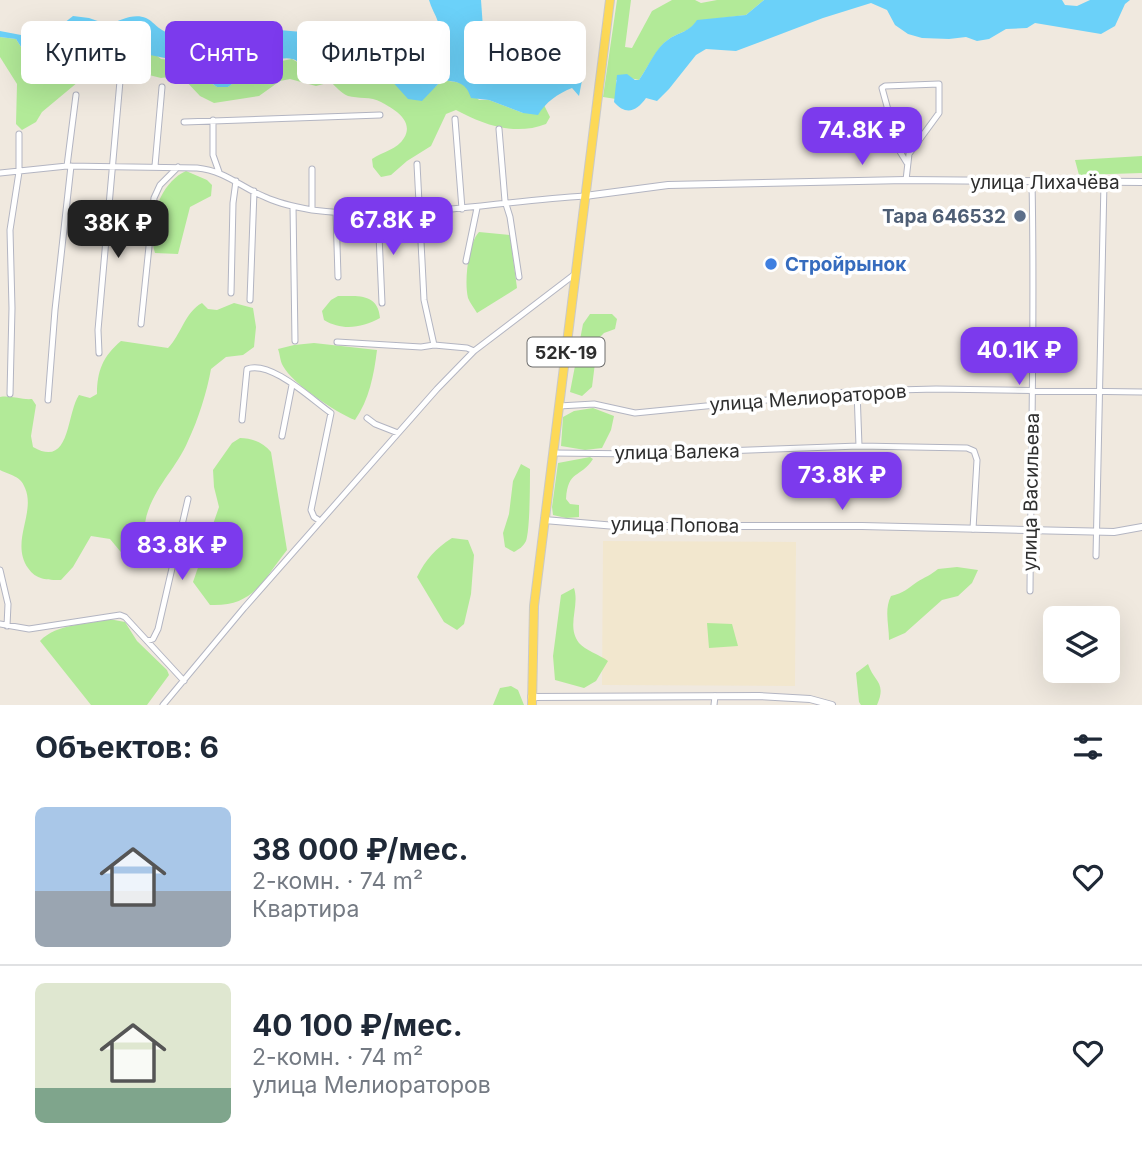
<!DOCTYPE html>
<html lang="ru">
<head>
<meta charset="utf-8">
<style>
  body { margin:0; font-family:Inter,sans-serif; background:#f2f2f3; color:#1f2937; height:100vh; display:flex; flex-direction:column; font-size:26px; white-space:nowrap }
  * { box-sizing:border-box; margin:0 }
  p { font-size:23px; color:#747a83 }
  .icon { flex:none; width:38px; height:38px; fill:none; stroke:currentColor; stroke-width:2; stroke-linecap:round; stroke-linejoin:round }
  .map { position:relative; height:705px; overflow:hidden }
  .sheet { display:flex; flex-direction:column; background:#fff; flex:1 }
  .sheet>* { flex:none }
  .top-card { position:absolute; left:21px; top:21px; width:700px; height:63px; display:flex; gap:14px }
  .tools { position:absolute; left:1043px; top:606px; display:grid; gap:14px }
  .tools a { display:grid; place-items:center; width:77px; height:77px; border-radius:10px; background:#fff; box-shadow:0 7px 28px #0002; font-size:35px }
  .price { position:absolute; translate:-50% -60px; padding:0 16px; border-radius:14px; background:#7c3aed; color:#fff; font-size:23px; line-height:46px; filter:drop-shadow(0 2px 4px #0008) }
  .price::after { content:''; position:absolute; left:50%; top:42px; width:21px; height:16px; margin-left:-10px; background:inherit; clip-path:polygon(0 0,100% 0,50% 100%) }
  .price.current { background:#222; color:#fff }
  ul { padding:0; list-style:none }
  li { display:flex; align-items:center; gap:21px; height:175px; padding:0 35px }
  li+li { border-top:2px solid #e0e1e3 }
  li span { display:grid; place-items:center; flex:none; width:196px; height:140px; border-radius:10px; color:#555 }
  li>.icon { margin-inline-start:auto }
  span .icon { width:84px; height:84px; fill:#fffc; stroke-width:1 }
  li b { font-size:30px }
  h2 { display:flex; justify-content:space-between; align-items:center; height:84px; padding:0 35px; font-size:30px }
  .pill { padding:0 24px; border-radius:10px; background:#fff; box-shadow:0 7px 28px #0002; font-size:24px; line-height:63px }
  .pill.current { background:#7c3aed; color:#fff }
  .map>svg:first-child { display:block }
  .education { fill:#f2e7ce }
  .green { fill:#b2ea98 }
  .water { fill:#6bd1f9 }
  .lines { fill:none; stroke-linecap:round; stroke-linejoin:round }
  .minor-casing { stroke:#b3b5c2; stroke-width:7 }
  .tertiary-casing { stroke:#b3b5c2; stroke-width:8 }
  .primary-casing { stroke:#c9c9c9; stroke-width:10 }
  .minor { stroke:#fff; stroke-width:5 }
  .tertiary { stroke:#fff; stroke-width:6 }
  .primary { stroke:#fdd957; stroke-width:8 }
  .service-dot { fill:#5c6f8a; stroke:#fff; stroke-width:2.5 }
  .shop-dot { fill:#3f7fe0; stroke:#fff; stroke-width:2.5 }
  .labels { text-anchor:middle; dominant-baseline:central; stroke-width:7; stroke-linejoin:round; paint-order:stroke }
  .shield { fill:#fff; stroke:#6d6d6d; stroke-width:2 }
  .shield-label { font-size:18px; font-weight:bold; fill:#2e2e2e }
  .street-label { font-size:19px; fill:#2e2e2e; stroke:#fff }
  .service-label { font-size:19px; font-weight:bold; fill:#4e5e75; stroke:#fff; text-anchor:end }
  .shop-label { font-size:19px; font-weight:bold; fill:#366cbe; stroke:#fff; text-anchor:start }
</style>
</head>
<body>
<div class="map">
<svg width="1142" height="705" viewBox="0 0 1142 705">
  <rect width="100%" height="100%" fill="#f0e9df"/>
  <path class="education" d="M603,541L796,542L795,686L602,685Z"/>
  <path class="green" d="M617,0H631L625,47L632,48L652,11L672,0H695L701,3L717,0H764L746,15L697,21C688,33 681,31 669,39C656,48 649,66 639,80L630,78L616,80V99L603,97Z
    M0,37L16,39L23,50L71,69L83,67L120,40L133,37L161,59L180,61L217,87H228L238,79L265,64L292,59C307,68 323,71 339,66L349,74L377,71L435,87L442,80L462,83L479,100H489L523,113L544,105L550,117L546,124C515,136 484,125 456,110L446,114L431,146L407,161L391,175L381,177L373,167L372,159C382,152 398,149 404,138C415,120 392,108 381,102C371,96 358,99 348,96C341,93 336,87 331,82L316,86L290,79L280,81L259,96L214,103L200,96L183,78L176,76L161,78L137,72L131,67L102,72L78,82L42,112L36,122L22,130L16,124L17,84L0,57Z
    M1142,156V173L1079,175L1075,160Z
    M186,171L207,180L212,185L211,196L190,207L178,254L155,253C146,225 159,183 186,171Z
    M479,232L510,235L517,288L477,313C474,308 470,303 468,298C464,282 468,244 479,232Z
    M338,296C358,296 378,293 380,318C362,328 342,331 324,320L322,311L331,300Z
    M202,303L208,309L217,310L234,303L253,308L256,327L254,347L243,355L226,357L211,369C207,392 198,420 188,441C177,467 158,483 148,511C143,524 145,540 143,554L135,558L125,557L110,539L91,536L73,567L61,580C47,580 36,580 28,568C10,542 36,513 25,488C21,476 10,475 0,470V397C11,395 21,400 32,399L36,405L31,436L33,447C71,469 66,414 79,395L90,398L97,394C97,371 103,356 121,341L168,348C181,335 185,312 202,303Z
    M590,314H612L617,319L615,329L604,333L598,339L592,387L582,396L570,392L583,324Z
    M314,343L377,350C374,375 369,400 355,420C336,413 292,383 283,366C280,361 280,354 278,349L294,345Z
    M593,408L614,416L611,430L602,448L585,450L561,446L563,417L574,411Z
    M240,438C252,438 264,443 271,452L287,550C263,580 254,607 210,605L193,582L219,507L214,487L213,470L232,443Z
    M590,457L593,459C580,479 568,469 566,499L570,504L579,505V517L566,518L553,515L552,507L558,463Z
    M521,464L530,469C530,483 530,530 526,541C523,547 519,549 514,552L505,547L503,533L509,514L513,481Z
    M452,538L468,540L474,555L471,594L464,624L457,630L444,622L417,577C426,559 435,549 452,538Z
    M957,567L978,570L972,583L958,596L942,600L905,633L889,640C889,624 884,610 891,596C904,593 907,589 917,582C925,577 931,575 938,569Z
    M574,588C580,607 566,626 579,643C585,650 600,655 608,661L596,681L584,688L555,680L553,656L561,595Z
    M109,619L125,622L137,641L167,670L169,675L147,705H91L40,641C57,623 87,625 109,619Z
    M707,623L732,624L738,646L709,648Z
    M868,664C874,682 887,682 877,705H861L859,702L856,673Z
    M511,686L518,690L524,705H493L500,688Z"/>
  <path class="water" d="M429,0H481L484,42L479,68L487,71L500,69L517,82C541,74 549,52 562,34C573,33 580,34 586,44L585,48L572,57L566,74L574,80L581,68L585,65L579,96L572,88C557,94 546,102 538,115L523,113L489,100L471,98C466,82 458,82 442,80L422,101L408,99C381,69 389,73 349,74L339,66C325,70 315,71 302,64C298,63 296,59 292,59C275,54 241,77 228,87H217L180,61L145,54L140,43L133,37L120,40L83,67L71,69L23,50L16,39L0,37V31L21,35L33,27H59L73,16L89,18L109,25C120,20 134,13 146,18C151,20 155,25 159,28C177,40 193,39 212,34L229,44L242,46L261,36L279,30L302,32L335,26L354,29C366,44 372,46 390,42L410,61L419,59C427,49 442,36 438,22C436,15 431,8 429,0Z
    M764,0H1062L1065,5L1077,6L1090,0H1130L1125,4L1115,26L1101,34L1035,23L1027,28L1006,29L989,39L977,41L966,37L949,39L922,38L908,34L895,25L887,10L871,3L823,18L736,51L706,49L696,55L669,89L657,101L646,98C637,111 626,116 614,102L617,75L627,74L635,80H639C649,66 655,48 669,39C681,31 688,33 697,20L746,15Z"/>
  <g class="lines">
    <defs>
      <path id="minor" d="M455,119L462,209
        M213,120V155L219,172
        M184,122L380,115
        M499,129L505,201L510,217L519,277
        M417,164L424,300L434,345L467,348L474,351
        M67,166L76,95
        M155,166L162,87
        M312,169V210
        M0,173L67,166L197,168C226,171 240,187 265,197C280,204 296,207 312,210C403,222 494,201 585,196
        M906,180L909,154L939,113V84L885,86L882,88L899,150L907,163
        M293,206L295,341
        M336,212L338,277
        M378,212L382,303
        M466,261L477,208
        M231,293L233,203L236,181
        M250,300L254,191
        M141,324L154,198L160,185L178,167
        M337,342L421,347L434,345
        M99,353L98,330L120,81
        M857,391L859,446
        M10,394L12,308L10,230L19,172V134
        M48,400L55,310L71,166
        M559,406L594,404L635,413L857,391L936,389L1142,392
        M367,418L375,424L398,433
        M242,420L247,369C271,360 311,399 331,413L311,510L314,517L320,521
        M282,436L292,385
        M553,453L641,454L859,446L967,448L974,451L977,460L973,529
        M1096,556L1104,182
        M0,570L8,604L7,626
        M1030,591C1031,455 1035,319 1032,183
        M0,624L29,629L120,615L125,617L184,681
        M147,641L153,639L158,629L188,499
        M163,705L244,608L437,389L474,351L575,274
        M714,705L715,696"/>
      <path id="tertiary" d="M585,196L668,185L906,180L1142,182
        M544,520L616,526H862L1114,532L1142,527
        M531,697L759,696L810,699L832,705"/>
      <path id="primary" d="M532,705L534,606L610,0"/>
    </defs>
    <use href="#minor" class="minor-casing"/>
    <use href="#tertiary" class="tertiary-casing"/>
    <use href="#primary" class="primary-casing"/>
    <use href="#minor" class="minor"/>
    <use href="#tertiary" class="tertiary"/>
    <use href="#primary" class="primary"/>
  </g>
  <circle class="service-dot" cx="1020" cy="216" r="7"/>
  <circle class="shop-dot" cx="771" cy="264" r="7"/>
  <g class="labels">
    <rect class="shield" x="527.5" y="337.5" width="77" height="29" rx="5"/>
    <g class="shield-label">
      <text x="566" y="352">52К-19</text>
    </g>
    <g class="street-label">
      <text x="1045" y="182">улица Лихачёва</text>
      <text transform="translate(808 398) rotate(-4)">улица Мелиораторов</text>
      <text transform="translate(677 452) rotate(-1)">улица Валека</text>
      <text transform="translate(1031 492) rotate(-89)">улица Васильева</text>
      <text transform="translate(675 525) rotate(1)">улица Попова</text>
    </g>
    <g class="service-label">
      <text x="1006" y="216">Тара 646532</text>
    </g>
    <g class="shop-label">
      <text x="785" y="264">Стройрынок</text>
    </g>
  </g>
</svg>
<div class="tools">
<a><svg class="icon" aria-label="layers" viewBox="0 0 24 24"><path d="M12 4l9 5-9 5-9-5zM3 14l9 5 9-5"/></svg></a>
</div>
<b class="price" style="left:862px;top:167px">74.8K ₽</b>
<b class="price" style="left:393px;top:257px">67.8K ₽</b>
<b class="price current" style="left:118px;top:260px">38K ₽</b>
<b class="price" style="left:1019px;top:387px">40.1K ₽</b>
<b class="price" style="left:842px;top:512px">73.8K ₽</b>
<b class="price" style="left:182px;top:582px">83.8K ₽</b>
<div class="top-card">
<a class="pill">Купить</a>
<a class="pill current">Снять</a>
<a class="pill">Фильтры</a>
<a class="pill">Новое</a>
</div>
</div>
<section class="sheet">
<h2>Объектов: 6<svg class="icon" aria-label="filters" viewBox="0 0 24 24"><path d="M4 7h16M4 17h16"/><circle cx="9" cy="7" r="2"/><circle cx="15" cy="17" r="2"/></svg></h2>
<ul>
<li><span style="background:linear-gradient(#a9c7e8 60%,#9aa5b1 0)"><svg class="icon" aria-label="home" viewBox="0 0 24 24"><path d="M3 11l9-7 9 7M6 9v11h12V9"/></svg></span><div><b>38 000 ₽/мес.</b><p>2-комн. · 74 m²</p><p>Квартира</p></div><svg class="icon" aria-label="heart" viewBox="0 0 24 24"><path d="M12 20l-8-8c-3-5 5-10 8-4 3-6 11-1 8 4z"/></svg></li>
<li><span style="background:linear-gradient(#dfe7d0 75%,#7fa58c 0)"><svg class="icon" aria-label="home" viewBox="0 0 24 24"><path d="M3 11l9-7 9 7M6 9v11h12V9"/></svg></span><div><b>40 100 ₽/мес.</b><p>2-комн. · 74 m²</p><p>улица Мелиораторов</p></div><svg class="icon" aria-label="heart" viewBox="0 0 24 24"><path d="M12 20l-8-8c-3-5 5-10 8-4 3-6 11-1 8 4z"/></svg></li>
</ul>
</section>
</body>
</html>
